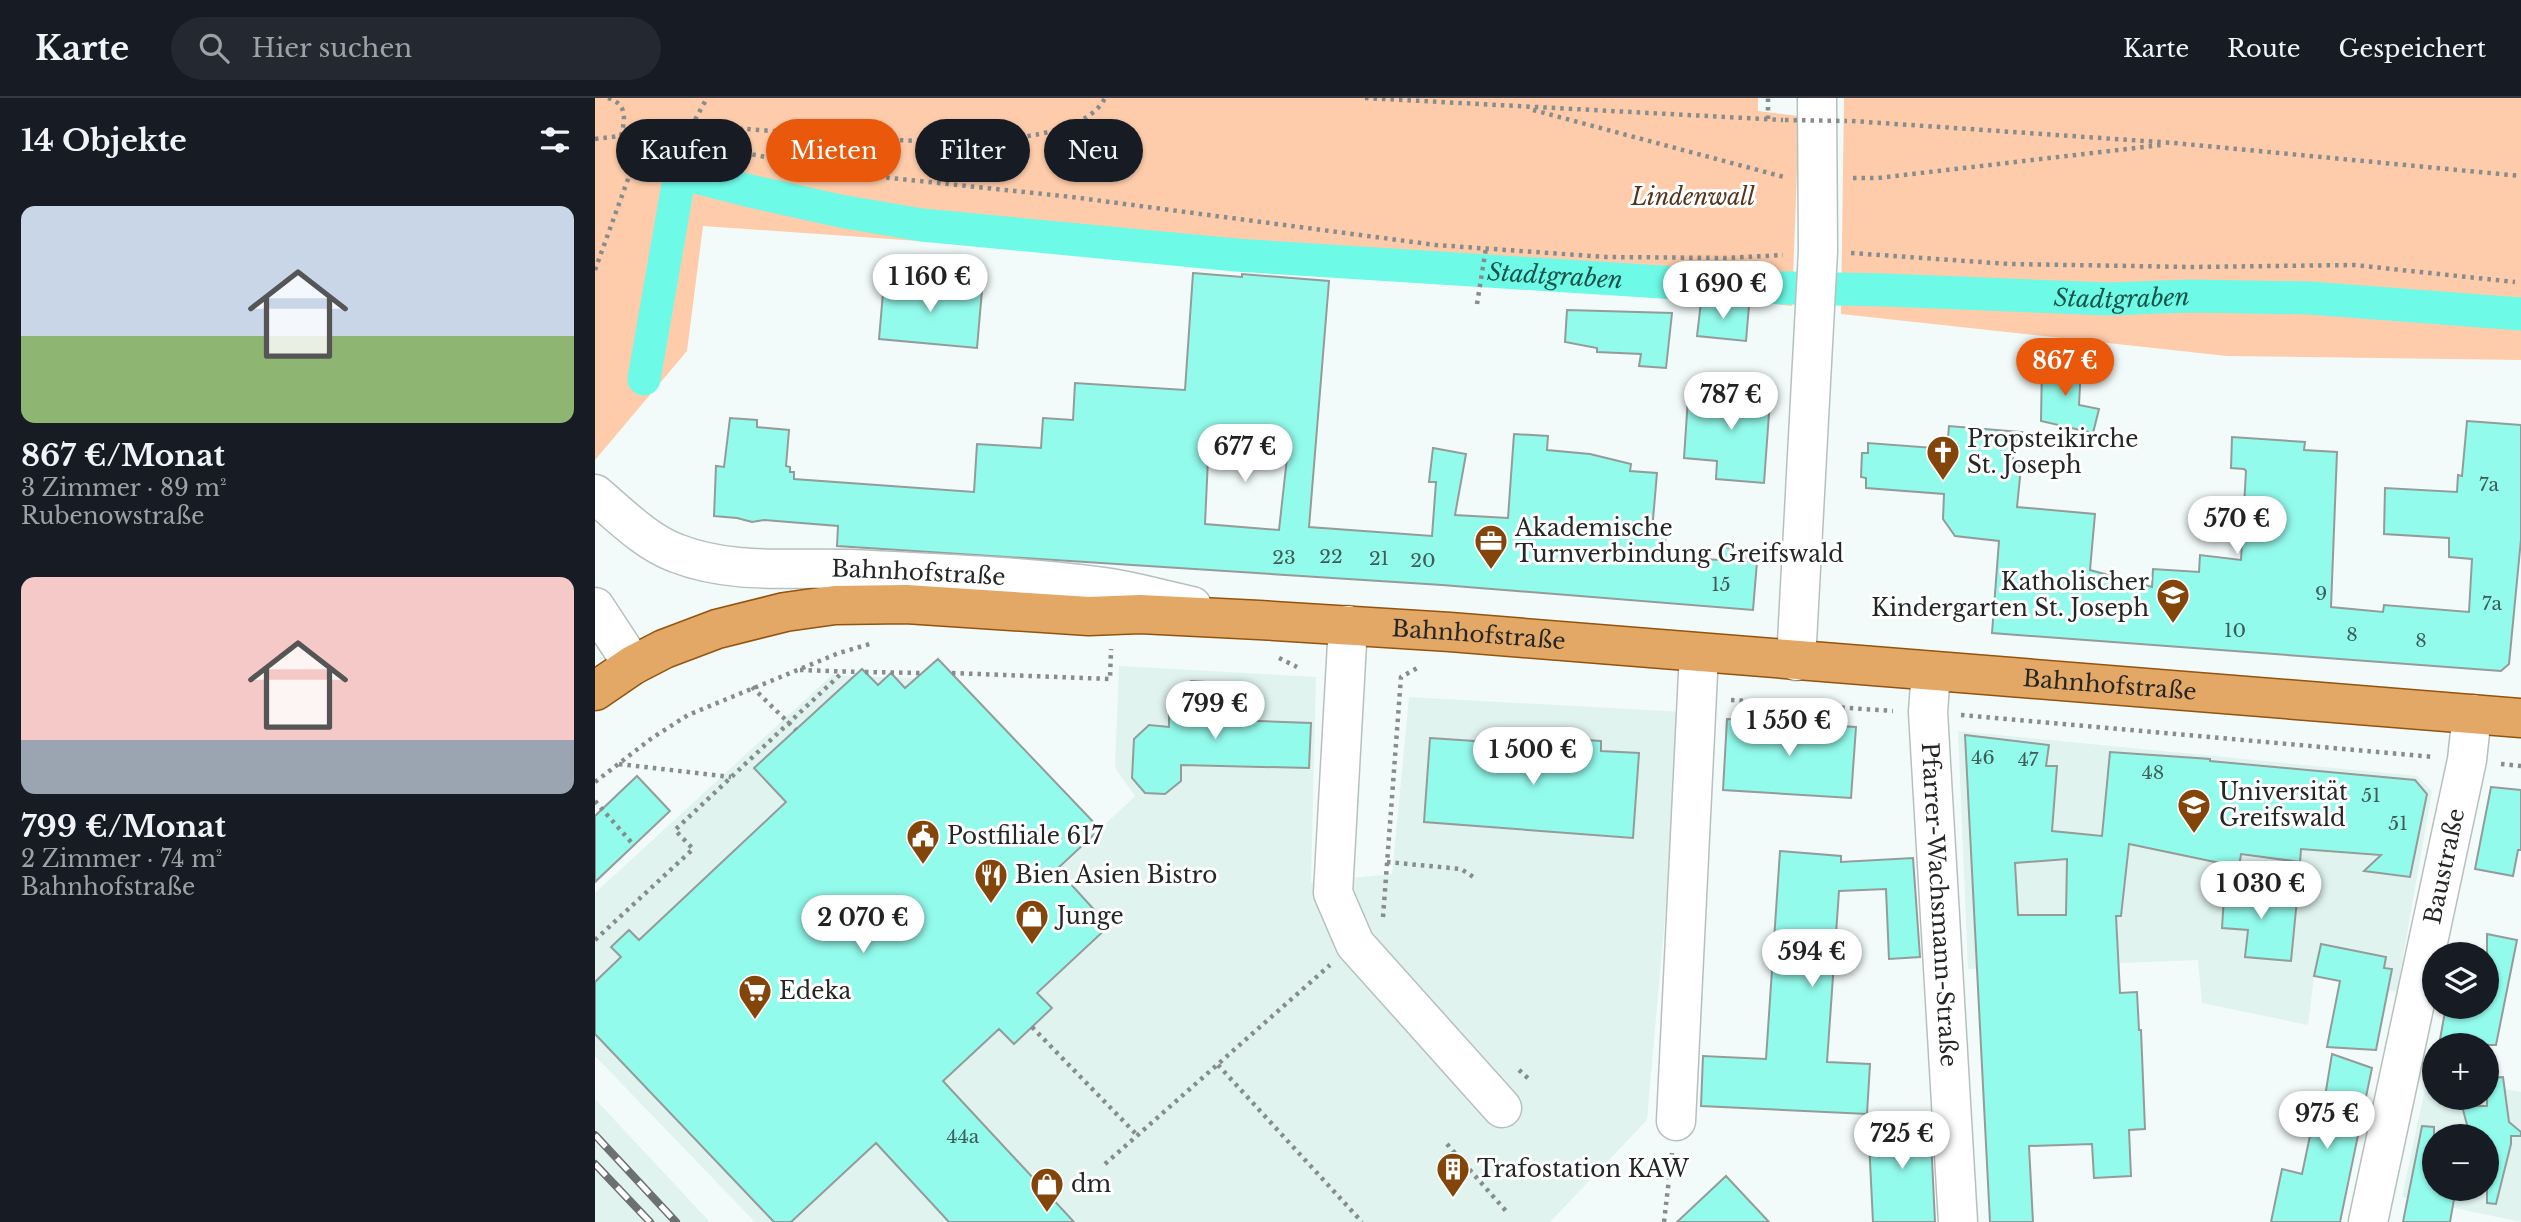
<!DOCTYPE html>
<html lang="de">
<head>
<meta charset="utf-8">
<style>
  body { margin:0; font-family:"Libre Baskerville",serif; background:#242831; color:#f1f3f6; height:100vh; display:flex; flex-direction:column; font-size:26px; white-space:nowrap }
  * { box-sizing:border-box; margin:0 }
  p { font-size:23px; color:#9ea1a6 }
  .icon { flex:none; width:38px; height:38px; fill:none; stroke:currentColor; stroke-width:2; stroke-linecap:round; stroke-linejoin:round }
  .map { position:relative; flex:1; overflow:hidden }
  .sheet { display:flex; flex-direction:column; background:#171b24; width:595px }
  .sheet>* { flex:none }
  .banner { position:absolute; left:21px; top:21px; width:665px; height:63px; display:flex; gap:14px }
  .fabs { position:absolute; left:1827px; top:844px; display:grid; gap:14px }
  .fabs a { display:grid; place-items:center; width:77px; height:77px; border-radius:50%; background:#171b24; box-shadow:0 2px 5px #0004; font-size:35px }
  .price { position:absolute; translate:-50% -60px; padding:0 16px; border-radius:24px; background:#fff; color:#222; font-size:23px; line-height:46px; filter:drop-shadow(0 2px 4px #0008) }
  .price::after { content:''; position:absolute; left:50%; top:42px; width:21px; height:16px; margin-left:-10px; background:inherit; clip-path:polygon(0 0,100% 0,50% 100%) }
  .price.active { background:#ea580c; color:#fff }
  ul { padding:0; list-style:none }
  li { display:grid; align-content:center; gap:14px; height:371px; padding:0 21px }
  li span { display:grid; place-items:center; height:217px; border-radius:14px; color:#555 }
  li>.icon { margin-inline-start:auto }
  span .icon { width:126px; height:126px; fill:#fffc; stroke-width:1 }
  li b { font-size:30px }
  h2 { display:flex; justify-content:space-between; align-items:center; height:84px; padding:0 21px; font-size:30px }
  .pill { padding:0 24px; border-radius:32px; background:#171b24; box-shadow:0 2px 5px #0004; font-size:24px; line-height:63px }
  .pill.active { background:#ea580c; color:#fff }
  header { display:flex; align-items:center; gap:42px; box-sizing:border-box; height:98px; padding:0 35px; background:#171b24; border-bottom:2px solid #363941 }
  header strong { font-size:33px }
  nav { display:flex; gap:38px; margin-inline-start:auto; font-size:24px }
  .search { width:490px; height:63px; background:#242831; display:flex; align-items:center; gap:18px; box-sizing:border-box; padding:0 24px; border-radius:38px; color:#9ea1a6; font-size:26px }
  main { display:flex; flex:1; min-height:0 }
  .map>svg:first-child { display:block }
  .built { fill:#e0f3ef; fill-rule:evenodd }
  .green { fill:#feccaa }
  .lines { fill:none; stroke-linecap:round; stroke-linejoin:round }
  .canal { stroke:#6dfae7; stroke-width:33 }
  .building { fill:#93fbec; stroke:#949c9a; stroke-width:2; fill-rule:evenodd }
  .minor-casing { stroke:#b7c0be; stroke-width:41 }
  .major-casing { stroke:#94540d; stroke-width:41 }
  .path { stroke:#878d8c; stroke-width:4.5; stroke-dasharray:3.5 5; stroke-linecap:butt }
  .minor { stroke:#fff; stroke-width:38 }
  .major { stroke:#e3a766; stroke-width:38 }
  .rail-casing { stroke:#6c7170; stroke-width:8 }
  .rail { stroke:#fff; stroke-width:5; stroke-dasharray:16; stroke-linecap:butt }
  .path-bridge { stroke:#878d8c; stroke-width:4.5; stroke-dasharray:3.5 5; stroke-linecap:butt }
  .labels { text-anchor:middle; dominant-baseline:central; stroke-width:6; stroke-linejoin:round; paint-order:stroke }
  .number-label { font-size:19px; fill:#405c58 }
  .park-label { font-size:23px; font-style:italic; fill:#57351c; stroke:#fff }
  .poi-label { font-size:23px; fill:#242726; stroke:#fff; text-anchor:start }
  .street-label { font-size:23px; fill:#242726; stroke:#fff }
  .water-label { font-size:24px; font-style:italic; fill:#17544c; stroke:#fff }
</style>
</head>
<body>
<header>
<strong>Karte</strong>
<div class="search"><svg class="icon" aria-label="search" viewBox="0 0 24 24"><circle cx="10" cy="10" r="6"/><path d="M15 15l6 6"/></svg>Hier suchen</div>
<nav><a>Karte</a><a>Route</a><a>Gespeichert</a></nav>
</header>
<main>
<section class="sheet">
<h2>14 Objekte<svg class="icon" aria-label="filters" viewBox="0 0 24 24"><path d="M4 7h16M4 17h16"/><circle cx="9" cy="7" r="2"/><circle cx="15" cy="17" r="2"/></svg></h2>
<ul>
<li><span style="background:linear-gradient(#c9d6e8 60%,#8fb573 0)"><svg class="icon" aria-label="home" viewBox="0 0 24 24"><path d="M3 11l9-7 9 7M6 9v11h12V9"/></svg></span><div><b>867 €/Monat</b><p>3 Zimmer · 89 m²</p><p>Rubenowstraße</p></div></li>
<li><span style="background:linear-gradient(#f6c9c9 75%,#9aa5b1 0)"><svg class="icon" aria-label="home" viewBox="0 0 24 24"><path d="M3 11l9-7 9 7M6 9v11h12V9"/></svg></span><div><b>799 €/Monat</b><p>2 Zimmer · 74 m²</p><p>Bahnhofstraße</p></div></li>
</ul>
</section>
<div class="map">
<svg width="1926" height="1124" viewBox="0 0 1926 1124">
  <rect width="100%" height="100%" fill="#f2fbfa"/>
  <path class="built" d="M524,568L721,579L716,784L797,776L814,599L1088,614L1052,1022L955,1124H160L0,958V795L237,577L364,582L505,731L540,698L520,670Z
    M1363,633L1822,678L1837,693L1802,894L1719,878L1713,927L1607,905L1603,862L1373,871Z
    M1833,977L1839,978V999H1892V988L1926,994V1124L1807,1099ZM1839,1038H1892V1090H1839Z
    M0,1001L115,1124H0Z"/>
  <path class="green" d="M0,0H1163V13L1204,18L1197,208L1110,198L108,128L92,253L0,362Z
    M1249,0H1926V262L1632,258L1246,216Z"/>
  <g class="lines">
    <path class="canal" id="s1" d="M49,281L85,75L155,93L245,113L327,127L641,157L1145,189L1292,192L1513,201L1595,198L1715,200L1926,216"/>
  </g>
  <path class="building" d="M598,175L647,179V176L734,183L714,429L837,438L841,384H834L838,350L871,356L860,417L913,420L919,336L953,338L952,352L995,356L1036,366L1035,373L1062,375L1057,433L1071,434L1069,458L1124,462L1125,449L1152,451L1151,463L1162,464L1158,512L847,487L242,448L243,428L169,422L157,424L142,420L119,418L121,368L129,369L135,320L162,322V329L194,332L191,368L195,369V374H199V381L379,394L382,346L446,350L448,320L478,322L480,285L590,292ZM614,339L694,342L684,432L610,426Z
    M289,183L387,192L382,250L284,241Z
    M1106,204L1154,208L1151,243L1102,238Z
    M972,212L1077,215L1071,270L1044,268L1046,256L1002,254V250L970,244Z
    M1447,265L1486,268L1484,307L1504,311L1498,335L1446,323Z
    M1129,285L1176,288L1169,385L1121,381L1122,363L1089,360L1093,300L1127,303Z
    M1872,323L1926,327V441L1914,566L1906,573L1397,535L1404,443L1360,438L1348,421L1349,396L1271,390V380L1266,379L1267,355H1273V345L1352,351L1354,328L1427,334L1414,355L1426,369L1422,409L1500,416L1495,472L1557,489L1558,471L1604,474L1605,457L1646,462L1651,373L1649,371L1636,370L1637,339L1710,344L1709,352L1742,354L1736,509L1788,514L1789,507L1874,514L1877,461L1854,459V440L1789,436L1790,390L1862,394L1863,377L1867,378Z
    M343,561L505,731L462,771L514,828L442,895L457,910L419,946L404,931L348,983L479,1124H354L281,1045L196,1124H179L0,936V884L26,859L16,849L34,832L44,842L191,704L159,670L267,571L283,587L296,575L310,590Z
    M596,583L642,586L639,622L716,625L714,670L586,667V683L570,696L550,695L537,680L539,641L554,627L574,629V617L594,618Z
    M1132,621L1261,629L1256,700L1128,692Z
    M1370,637L1454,647L1451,668H1462L1457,733L1507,738L1515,654L1615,661V663L1820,682L1832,696L1815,779L1769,773L1786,757L1706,751L1705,764L1646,756L1644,769L1534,746L1526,818H1521L1525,895L1542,894L1544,932H1546L1550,1031L1534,1032L1536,1078L1499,1080L1497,1046L1434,1048L1438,1124H1395ZM1472,761L1471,817H1423L1420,765Z
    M835,640L955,648L956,640L1006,643V653L1044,655L1038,740L829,724Z
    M42,678L75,713L0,784V718Z
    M1896,689L1926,692V752H1923L1918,778L1880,771Z
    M1185,753L1246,758V764L1318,760L1325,859L1294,861L1291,791L1244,793L1232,964L1275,966L1272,1016L1106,1008L1108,958L1171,961Z
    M1630,784L1702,801L1696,863L1650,859L1653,832L1627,830Z
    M1892,836L1922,842L1901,947H1844L1851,908H1892Z
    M1726,846L1791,859L1789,870L1797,871L1781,952L1732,949L1745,883L1719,878Z
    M1737,956L1777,970L1745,1124H1676L1687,1071L1707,1076L1716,1033L1724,1035Z
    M1908,979L1914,1024L1926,1034V1038H1916V1046L1901,1106L1892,1105V1038H1875L1867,1008H1892V980Z
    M1335,1020L1340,1124H1278L1273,1023Z
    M1827,1028L1839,1029V1090H1861L1855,1124H1808Z
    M1131,1078L1174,1124H1082Z"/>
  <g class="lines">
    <defs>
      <g id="minor">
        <path id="s2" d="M0,396C25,417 51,444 81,455C137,477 196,469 255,471C339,475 425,478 509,489C539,493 568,502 597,508"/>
        <path d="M0,509L38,567"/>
        <path d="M753,527L738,795L760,846L907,1010"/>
        <path d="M1201,563L1223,153L1222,0"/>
        <path id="s3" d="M1336,573L1333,614L1363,1124"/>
        <path d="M1081,1023L1104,555"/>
        <path id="s4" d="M1773,1124L1872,662L1877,616"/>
      </g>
      <g id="major">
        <path id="s5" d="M0,593L38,567L69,551L122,531L190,514L240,507L311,506L494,518L545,516L664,522L855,534L1926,620"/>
      </g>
    </defs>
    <use href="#minor" class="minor-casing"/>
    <use href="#major" class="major-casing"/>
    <path class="path" d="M13,0C33,6 30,22 26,38
      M770,0L1188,22
      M938,12L1189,79
      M1173,21V0
      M1257,23L1579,45L1926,78
      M96,29L112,0
      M76,32L141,53L248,75L477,99L841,147L1011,159L1131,160L1188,157
      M0,41C44,36 88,28 133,30C205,32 473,73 510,0
      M1258,80H1283L1566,47
      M1256,155L1414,166L1596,169L1759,167L1920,184
      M0,172L41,59L43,36
      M882,206L891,150
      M684,560L702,569
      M205,572L264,574
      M270,574L327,575
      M357,575L515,581L516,551
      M157,589L201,632
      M1136,602L1298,613
      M1366,617L1839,659
      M24,666L136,679
      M1906,666L1926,668
      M0,684L57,640L93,617L244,555L278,545
      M0,703L36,744
      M792,764L866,771L880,780
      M788,819L806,579L826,568
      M0,842L98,751L80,732L249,573
      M437,929L543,1038
      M623,967L767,1124
      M924,972L936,983
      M852,1046L911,1113
      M510,1066L735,867
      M1069,1124L1077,1055"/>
    <use href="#minor" class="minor"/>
    <use href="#major" class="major"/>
    <defs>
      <path id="rail" d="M0,1037L81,1124
        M0,1066L55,1124"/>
    </defs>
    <use href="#rail" class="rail-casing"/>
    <use href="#rail" class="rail"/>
    <path class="path-bridge" d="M1190,22L1252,23"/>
  </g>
  <defs>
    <symbol id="church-pin" viewBox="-11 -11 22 30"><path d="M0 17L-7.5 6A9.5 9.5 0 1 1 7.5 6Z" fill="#84450a" stroke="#fff"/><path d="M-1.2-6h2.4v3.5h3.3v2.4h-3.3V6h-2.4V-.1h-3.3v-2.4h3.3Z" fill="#fff"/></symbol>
    <symbol id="office-pin" viewBox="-11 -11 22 30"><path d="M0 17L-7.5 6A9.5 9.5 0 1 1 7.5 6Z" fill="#84450a" stroke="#fff"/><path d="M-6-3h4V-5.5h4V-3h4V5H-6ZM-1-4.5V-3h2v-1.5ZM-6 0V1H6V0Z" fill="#fff"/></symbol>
    <symbol id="school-pin" viewBox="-11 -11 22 30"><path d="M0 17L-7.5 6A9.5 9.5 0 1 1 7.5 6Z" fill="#84450a" stroke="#fff"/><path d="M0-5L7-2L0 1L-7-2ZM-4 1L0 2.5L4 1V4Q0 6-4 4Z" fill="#fff"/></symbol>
    <symbol id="university-pin" viewBox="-11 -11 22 30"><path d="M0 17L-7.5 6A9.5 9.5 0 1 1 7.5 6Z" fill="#84450a" stroke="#fff"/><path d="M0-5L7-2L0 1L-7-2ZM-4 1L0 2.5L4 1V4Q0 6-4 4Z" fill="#fff"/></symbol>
    <symbol id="civic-pin" viewBox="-11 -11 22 30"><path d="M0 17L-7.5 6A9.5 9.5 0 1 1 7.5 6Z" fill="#84450a" stroke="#fff"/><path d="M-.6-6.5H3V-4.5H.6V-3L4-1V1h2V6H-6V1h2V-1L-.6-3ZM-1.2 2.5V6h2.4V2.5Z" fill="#fff"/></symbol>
    <symbol id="restaurant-pin" viewBox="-11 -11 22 30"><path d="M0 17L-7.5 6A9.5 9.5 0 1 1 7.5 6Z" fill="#84450a" stroke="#fff"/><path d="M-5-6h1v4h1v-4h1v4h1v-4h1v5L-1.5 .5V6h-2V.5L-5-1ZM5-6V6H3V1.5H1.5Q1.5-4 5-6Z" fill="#fff"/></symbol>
    <symbol id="shop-pin" viewBox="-11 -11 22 30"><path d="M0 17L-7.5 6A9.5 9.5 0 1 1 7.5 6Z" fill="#84450a" stroke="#fff"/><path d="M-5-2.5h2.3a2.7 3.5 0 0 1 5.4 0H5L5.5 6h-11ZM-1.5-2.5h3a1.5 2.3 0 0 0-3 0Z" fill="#fff"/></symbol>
    <symbol id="supermarket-pin" viewBox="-11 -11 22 30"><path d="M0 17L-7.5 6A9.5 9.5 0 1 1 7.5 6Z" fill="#84450a" stroke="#fff"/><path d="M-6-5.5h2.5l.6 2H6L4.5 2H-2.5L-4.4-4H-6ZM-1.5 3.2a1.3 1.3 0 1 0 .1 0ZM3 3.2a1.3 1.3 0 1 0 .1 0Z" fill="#fff"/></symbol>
    <symbol id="building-pin" viewBox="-11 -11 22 30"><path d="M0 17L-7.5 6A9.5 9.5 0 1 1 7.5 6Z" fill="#84450a" stroke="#fff"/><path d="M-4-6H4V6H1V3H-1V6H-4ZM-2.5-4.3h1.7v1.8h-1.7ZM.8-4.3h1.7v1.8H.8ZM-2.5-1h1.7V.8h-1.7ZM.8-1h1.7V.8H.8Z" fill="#fff"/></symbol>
  </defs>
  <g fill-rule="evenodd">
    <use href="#church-pin" x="1329" y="335" width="38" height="52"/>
    <use href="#office-pin" x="877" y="424" width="38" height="52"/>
    <use href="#school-pin" x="1559" y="478" width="38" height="52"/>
    <use href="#university-pin" x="1580" y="688" width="38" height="52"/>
    <use href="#civic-pin" x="309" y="719" width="38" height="52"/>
    <use href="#restaurant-pin" x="377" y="758" width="38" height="52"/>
    <use href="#shop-pin" x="418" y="799" width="38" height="52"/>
    <use href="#supermarket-pin" x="141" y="874" width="38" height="52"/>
    <use href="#building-pin" x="839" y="1052" width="38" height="52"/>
    <use href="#shop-pin" x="433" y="1067" width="38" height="52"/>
  </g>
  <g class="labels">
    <g class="number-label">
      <text x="1894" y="386">7a</text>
      <text x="736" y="458">22</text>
      <text x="689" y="459">23</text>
      <text x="784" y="460">21</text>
      <text x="828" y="462">20</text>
      <text x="1126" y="486">15</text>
      <text x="1726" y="495">9</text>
      <text x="1897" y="505">7a</text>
      <text x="1640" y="532">10</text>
      <text x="1757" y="536">8</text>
      <text x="1826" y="542">8</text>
      <text x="1388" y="659">46</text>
      <text x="1433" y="661">47</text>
      <text x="1558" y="674">48</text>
      <text x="1776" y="697">51</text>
      <text x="1803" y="725">51</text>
      <text x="368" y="1038">44a</text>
    </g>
    <g class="park-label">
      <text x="1098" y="99">Lindenwall</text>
    </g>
    <g class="poi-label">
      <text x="1372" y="341">Propsteikirche<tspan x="1372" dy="26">St. Joseph</tspan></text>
      <text x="920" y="430">Akademische<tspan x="920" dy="26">Turnverbindung Greifswald</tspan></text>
      <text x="1554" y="484" text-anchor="end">Katholischer<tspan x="1554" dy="26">Kindergarten St. Joseph</tspan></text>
      <text x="1624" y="694">Universität<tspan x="1624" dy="26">Greifswald</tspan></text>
      <text x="352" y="738">Postfiliale 617</text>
      <text x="420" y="777">Bien Asien Bistro</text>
      <text x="462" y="818">Junge</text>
      <text x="184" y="893">Edeka</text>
      <text x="882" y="1071">Trafostation KAW</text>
      <text x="476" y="1086">dm</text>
    </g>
    <g class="street-label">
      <text stroke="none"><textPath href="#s2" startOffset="345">Bahnhofstraße</textPath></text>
      <text stroke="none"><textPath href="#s5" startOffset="903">Bahnhofstraße</textPath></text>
      <text stroke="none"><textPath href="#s5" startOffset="1536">Bahnhofstraße</textPath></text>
      <text stroke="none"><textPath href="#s4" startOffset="364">Baustraße</textPath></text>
      <text stroke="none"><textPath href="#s3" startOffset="234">Pfarrer-Wachsmann-Straße</textPath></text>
    </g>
    <g class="water-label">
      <text stroke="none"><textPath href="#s1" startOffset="1092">Stadtgraben</textPath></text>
      <text stroke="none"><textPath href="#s1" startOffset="1659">Stadtgraben</textPath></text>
    </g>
  </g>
</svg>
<div class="fabs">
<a><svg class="icon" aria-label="layers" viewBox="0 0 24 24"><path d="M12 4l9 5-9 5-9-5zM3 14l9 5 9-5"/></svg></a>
<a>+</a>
<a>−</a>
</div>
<b class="price" style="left:335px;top:216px">1 160 €</b>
<b class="price" style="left:1128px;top:223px">1 690 €</b>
<b class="price active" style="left:1470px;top:300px">867 €</b>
<b class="price" style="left:1136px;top:334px">787 €</b>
<b class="price" style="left:650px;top:386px">677 €</b>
<b class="price" style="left:1642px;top:458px">570 €</b>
<b class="price" style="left:620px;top:643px">799 €</b>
<b class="price" style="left:1194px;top:660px">1 550 €</b>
<b class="price" style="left:938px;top:689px">1 500 €</b>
<b class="price" style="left:1666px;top:823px">1 030 €</b>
<b class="price" style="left:268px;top:857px">2 070 €</b>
<b class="price" style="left:1217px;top:891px">594 €</b>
<b class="price" style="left:1732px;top:1053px">975 €</b>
<b class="price" style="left:1307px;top:1073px">725 €</b>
<div class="banner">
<a class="pill">Kaufen</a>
<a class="pill active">Mieten</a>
<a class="pill">Filter</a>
<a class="pill">Neu</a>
</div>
</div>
</main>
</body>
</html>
